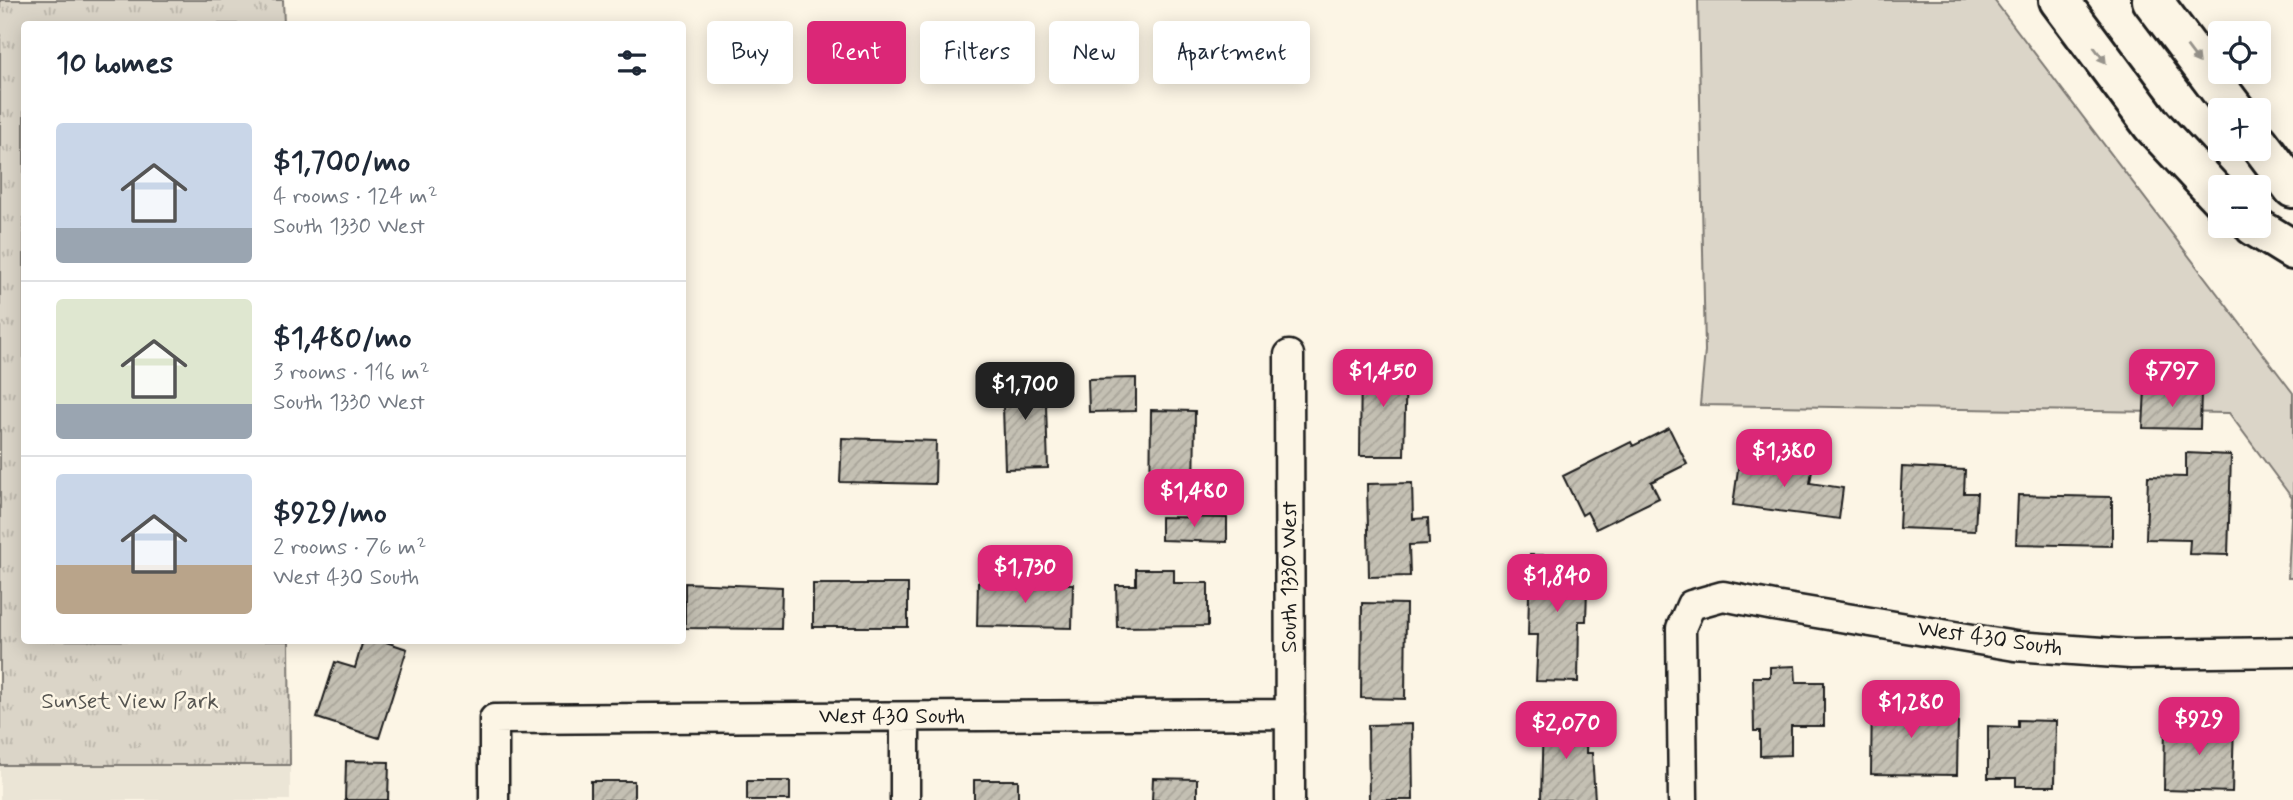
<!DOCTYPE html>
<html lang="en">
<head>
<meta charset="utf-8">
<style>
  body { margin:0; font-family:Mynerve,sans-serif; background:#f2f2f3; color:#1f2937; height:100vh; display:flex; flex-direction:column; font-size:26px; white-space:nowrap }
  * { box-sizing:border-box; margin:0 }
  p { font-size:23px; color:#747a83 }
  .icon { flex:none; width:38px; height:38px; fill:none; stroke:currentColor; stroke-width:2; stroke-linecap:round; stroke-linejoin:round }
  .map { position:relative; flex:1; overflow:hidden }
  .drawer { position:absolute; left:21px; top:21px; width:665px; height:623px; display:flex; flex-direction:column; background:#fff; border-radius:7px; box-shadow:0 4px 18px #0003 }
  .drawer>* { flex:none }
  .guide { position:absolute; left:707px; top:21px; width:665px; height:63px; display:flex; gap:14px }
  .buttons { position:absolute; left:2208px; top:21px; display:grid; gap:14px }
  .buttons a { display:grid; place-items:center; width:63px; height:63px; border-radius:7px; background:#fff; box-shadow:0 4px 18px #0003; font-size:35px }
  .price { position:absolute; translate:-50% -60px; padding:0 16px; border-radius:14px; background:#db2777; color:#fff; font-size:23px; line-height:46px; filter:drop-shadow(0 2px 4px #0008) }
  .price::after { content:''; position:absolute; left:50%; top:42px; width:21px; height:16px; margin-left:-10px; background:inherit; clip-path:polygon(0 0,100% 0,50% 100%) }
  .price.active { background:#222; color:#fff }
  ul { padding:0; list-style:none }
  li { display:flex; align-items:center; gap:21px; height:175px; padding:0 35px }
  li+li { border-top:2px solid #e0e1e3 }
  li span { display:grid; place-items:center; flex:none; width:196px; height:140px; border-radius:7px; color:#555 }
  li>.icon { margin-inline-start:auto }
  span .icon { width:84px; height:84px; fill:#fffc; stroke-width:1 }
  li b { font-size:30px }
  h2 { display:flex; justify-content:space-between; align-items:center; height:84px; padding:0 35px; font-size:30px }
  .tag { padding:0 24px; border-radius:7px; background:#fff; box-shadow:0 4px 18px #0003; font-size:24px; line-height:63px }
  .tag.active { background:#db2777; color:#fff }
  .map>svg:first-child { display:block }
  .built { fill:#ebe5d6 }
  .green { fill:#dbd5c8; stroke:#7c7872; stroke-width:2 }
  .park { fill:url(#park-tufts); stroke:#7c7872; stroke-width:2 }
  .building { fill:url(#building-hatch); stroke:#1c1c1c; stroke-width:2 }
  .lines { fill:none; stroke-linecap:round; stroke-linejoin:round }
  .minor-casing { stroke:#1c1c1c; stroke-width:33 }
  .motorway-casing { stroke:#1c1c1c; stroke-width:44 }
  .minor { stroke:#fcf5e5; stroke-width:28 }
  .motorway { stroke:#fcf5e5; stroke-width:38 }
  .oneway { fill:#97938b }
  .labels { text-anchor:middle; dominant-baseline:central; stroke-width:5; stroke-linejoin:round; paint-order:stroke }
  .street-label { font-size:23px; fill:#1c1c1c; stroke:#fcf5e5 }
  .park-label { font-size:23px; fill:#555450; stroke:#fcf5e5 }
</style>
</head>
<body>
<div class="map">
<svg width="2293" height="800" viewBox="0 0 2293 800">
  <defs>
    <pattern id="park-tufts" width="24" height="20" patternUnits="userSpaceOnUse" patternTransform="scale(1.75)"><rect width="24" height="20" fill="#dbd5c8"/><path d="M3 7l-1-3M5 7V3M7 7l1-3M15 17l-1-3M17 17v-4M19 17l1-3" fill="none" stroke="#bbb6ab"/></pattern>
    <pattern id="building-hatch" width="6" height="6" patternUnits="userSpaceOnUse" patternTransform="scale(1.75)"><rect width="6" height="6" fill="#c4c0b3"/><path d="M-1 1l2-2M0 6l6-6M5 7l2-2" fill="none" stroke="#a8a499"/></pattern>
  </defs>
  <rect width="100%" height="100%" fill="#fcf5e5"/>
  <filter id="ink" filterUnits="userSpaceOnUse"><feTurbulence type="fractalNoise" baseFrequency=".0143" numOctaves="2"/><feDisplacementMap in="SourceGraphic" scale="14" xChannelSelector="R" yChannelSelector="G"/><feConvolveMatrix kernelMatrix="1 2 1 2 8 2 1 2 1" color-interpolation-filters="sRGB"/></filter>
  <g filter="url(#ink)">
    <path class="built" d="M0,765H290V800H0Z"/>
    <path class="green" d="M1698,0H1994L2293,393V578H2288L2292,498L2229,413L1700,405L1705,351Z"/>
    <path class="park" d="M0,0H283L284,24H24V640L289,641L290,765H0Z"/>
    <path class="building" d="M1361,363H1406L1404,456H1360Z
      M1045,374L1048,468L1005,469L1002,376Z
      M1136,378V411L1089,412L1088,379Z
      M2145,389L2201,391L2200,429L2143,428Z
      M1151,410L1195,411L1194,506H1150Z
      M1669,428L1687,464L1651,482L1659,498L1596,529L1587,512L1582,515L1563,476L1631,442L1633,446Z
      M842,438L936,441L935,484L840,482Z
      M2186,453L2231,455L2228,555L2189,554L2190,540L2146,539L2148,476L2186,477Z
      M1740,455L1781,460L1780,466L1812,470L1810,483L1843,488L1839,519L1733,505Z
      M1902,467L1965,470L1964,493H1977L1975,531L1899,528Z
      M1412,483L1413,519L1428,518L1429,544L1409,545L1410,576L1369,577L1367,484Z
      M2018,495L2112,497V546L2016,544Z
      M1161,517L1227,518V542L1161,540Z
      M1530,555L1588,556L1586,621H1579L1578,682L1536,681L1538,635H1528Z
      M1136,569H1174V583H1208V626L1117,627L1116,585H1136Z
      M978,582L1073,584L1072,628L977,626Z
      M685,583L782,587L781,629L685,628Z
      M813,584H908V627H813Z
      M1362,603L1406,604L1405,699L1361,698Z
      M363,640H380L407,649L379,738L317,718L335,662L355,668Z
      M1795,666L1796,682H1824V726H1791V755L1760,756V731H1754L1753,677H1770V667Z
      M1872,696L1913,697V719H1958L1957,775L1871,774Z
      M1543,717L1587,718L1586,753H1592L1595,800H1541Z
      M2018,720L2056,721L2055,786H2016V778H1988V726L2018,727Z
      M2165,722L2234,724L2232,792L2164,790Z
      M1412,724L1413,800H1369L1368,725Z
      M346,761L389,762L388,800H345Z
      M1153,778L1197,779V800H1152Z
      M974,780H1018V800H974Z
      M591,781H634V800H591Z
      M747,781H790V800H747Z"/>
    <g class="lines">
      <defs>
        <path id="minor" d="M1289,355L1290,800
          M905,718V800
          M494,800V719L1290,714
          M1683,800L1681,628L1691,605L1723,596L1774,606L2015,646L2131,654L2293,652"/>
        <path id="motorway" d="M2059,0L2152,125L2221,199
          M2152,0L2235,110
          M2259,143L2293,188
          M2254,226L2293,250"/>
      </defs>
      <use href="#minor" class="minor-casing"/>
      <use href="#motorway" class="motorway-casing"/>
      <use href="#minor" class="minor"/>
      <use href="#motorway" class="motorway"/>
    </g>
    <defs><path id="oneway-solid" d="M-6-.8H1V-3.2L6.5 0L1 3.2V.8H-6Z" transform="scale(1.75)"/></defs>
    <g class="oneway">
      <use href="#oneway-solid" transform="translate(2100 55) rotate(53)"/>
      <use href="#oneway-solid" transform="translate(2193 55) rotate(53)"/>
    </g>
  </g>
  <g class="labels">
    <g class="street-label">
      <text transform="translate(1290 577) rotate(-90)">South 1330 West</text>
      <text transform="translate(1990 639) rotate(8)">West 430 South</text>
      <text x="892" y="717">West 430 South</text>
    </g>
    <g class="park-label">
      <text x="130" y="702">Sunset View Park</text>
    </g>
  </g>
</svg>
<div class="buttons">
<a><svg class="icon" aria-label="locate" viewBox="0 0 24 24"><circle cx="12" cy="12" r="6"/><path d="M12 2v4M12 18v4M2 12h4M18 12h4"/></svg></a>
<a>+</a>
<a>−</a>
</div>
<b class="price" style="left:1383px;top:409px">$1,450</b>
<b class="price" style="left:2172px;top:409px">$797</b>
<b class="price active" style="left:1025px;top:422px">$1,700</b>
<b class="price" style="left:1784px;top:489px">$1,380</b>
<b class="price" style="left:1194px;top:529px">$1,480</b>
<b class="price" style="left:1025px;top:605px">$1,730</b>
<b class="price" style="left:1557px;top:614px">$1,840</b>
<b class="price" style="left:1911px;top:740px">$1,280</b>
<b class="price" style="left:2199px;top:757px">$929</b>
<b class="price" style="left:1566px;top:761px">$2,070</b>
<div class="guide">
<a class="tag">Buy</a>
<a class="tag active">Rent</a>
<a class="tag">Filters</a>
<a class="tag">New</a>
<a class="tag">Apartment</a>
</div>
<section class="drawer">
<h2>10 homes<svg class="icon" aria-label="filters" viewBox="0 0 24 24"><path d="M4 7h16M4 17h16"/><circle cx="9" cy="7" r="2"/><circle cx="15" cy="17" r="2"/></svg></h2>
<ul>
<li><span style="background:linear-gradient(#c9d6e8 75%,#9aa5b1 0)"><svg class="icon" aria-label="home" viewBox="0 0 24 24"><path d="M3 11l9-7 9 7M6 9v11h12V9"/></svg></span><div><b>$1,700/mo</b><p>4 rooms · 124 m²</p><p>South 1330 West</p></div></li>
<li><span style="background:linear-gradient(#dfe7d0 75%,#9aa5b1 0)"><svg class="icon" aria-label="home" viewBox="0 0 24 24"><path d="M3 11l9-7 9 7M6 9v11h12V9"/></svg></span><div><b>$1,480/mo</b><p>3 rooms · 116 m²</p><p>South 1330 West</p></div></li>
<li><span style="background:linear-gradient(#c9d6e8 65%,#b9a48a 0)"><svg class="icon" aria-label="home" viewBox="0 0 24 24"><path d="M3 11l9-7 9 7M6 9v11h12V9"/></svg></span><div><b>$929/mo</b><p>2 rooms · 76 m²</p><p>West 430 South</p></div></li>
</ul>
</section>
</div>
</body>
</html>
